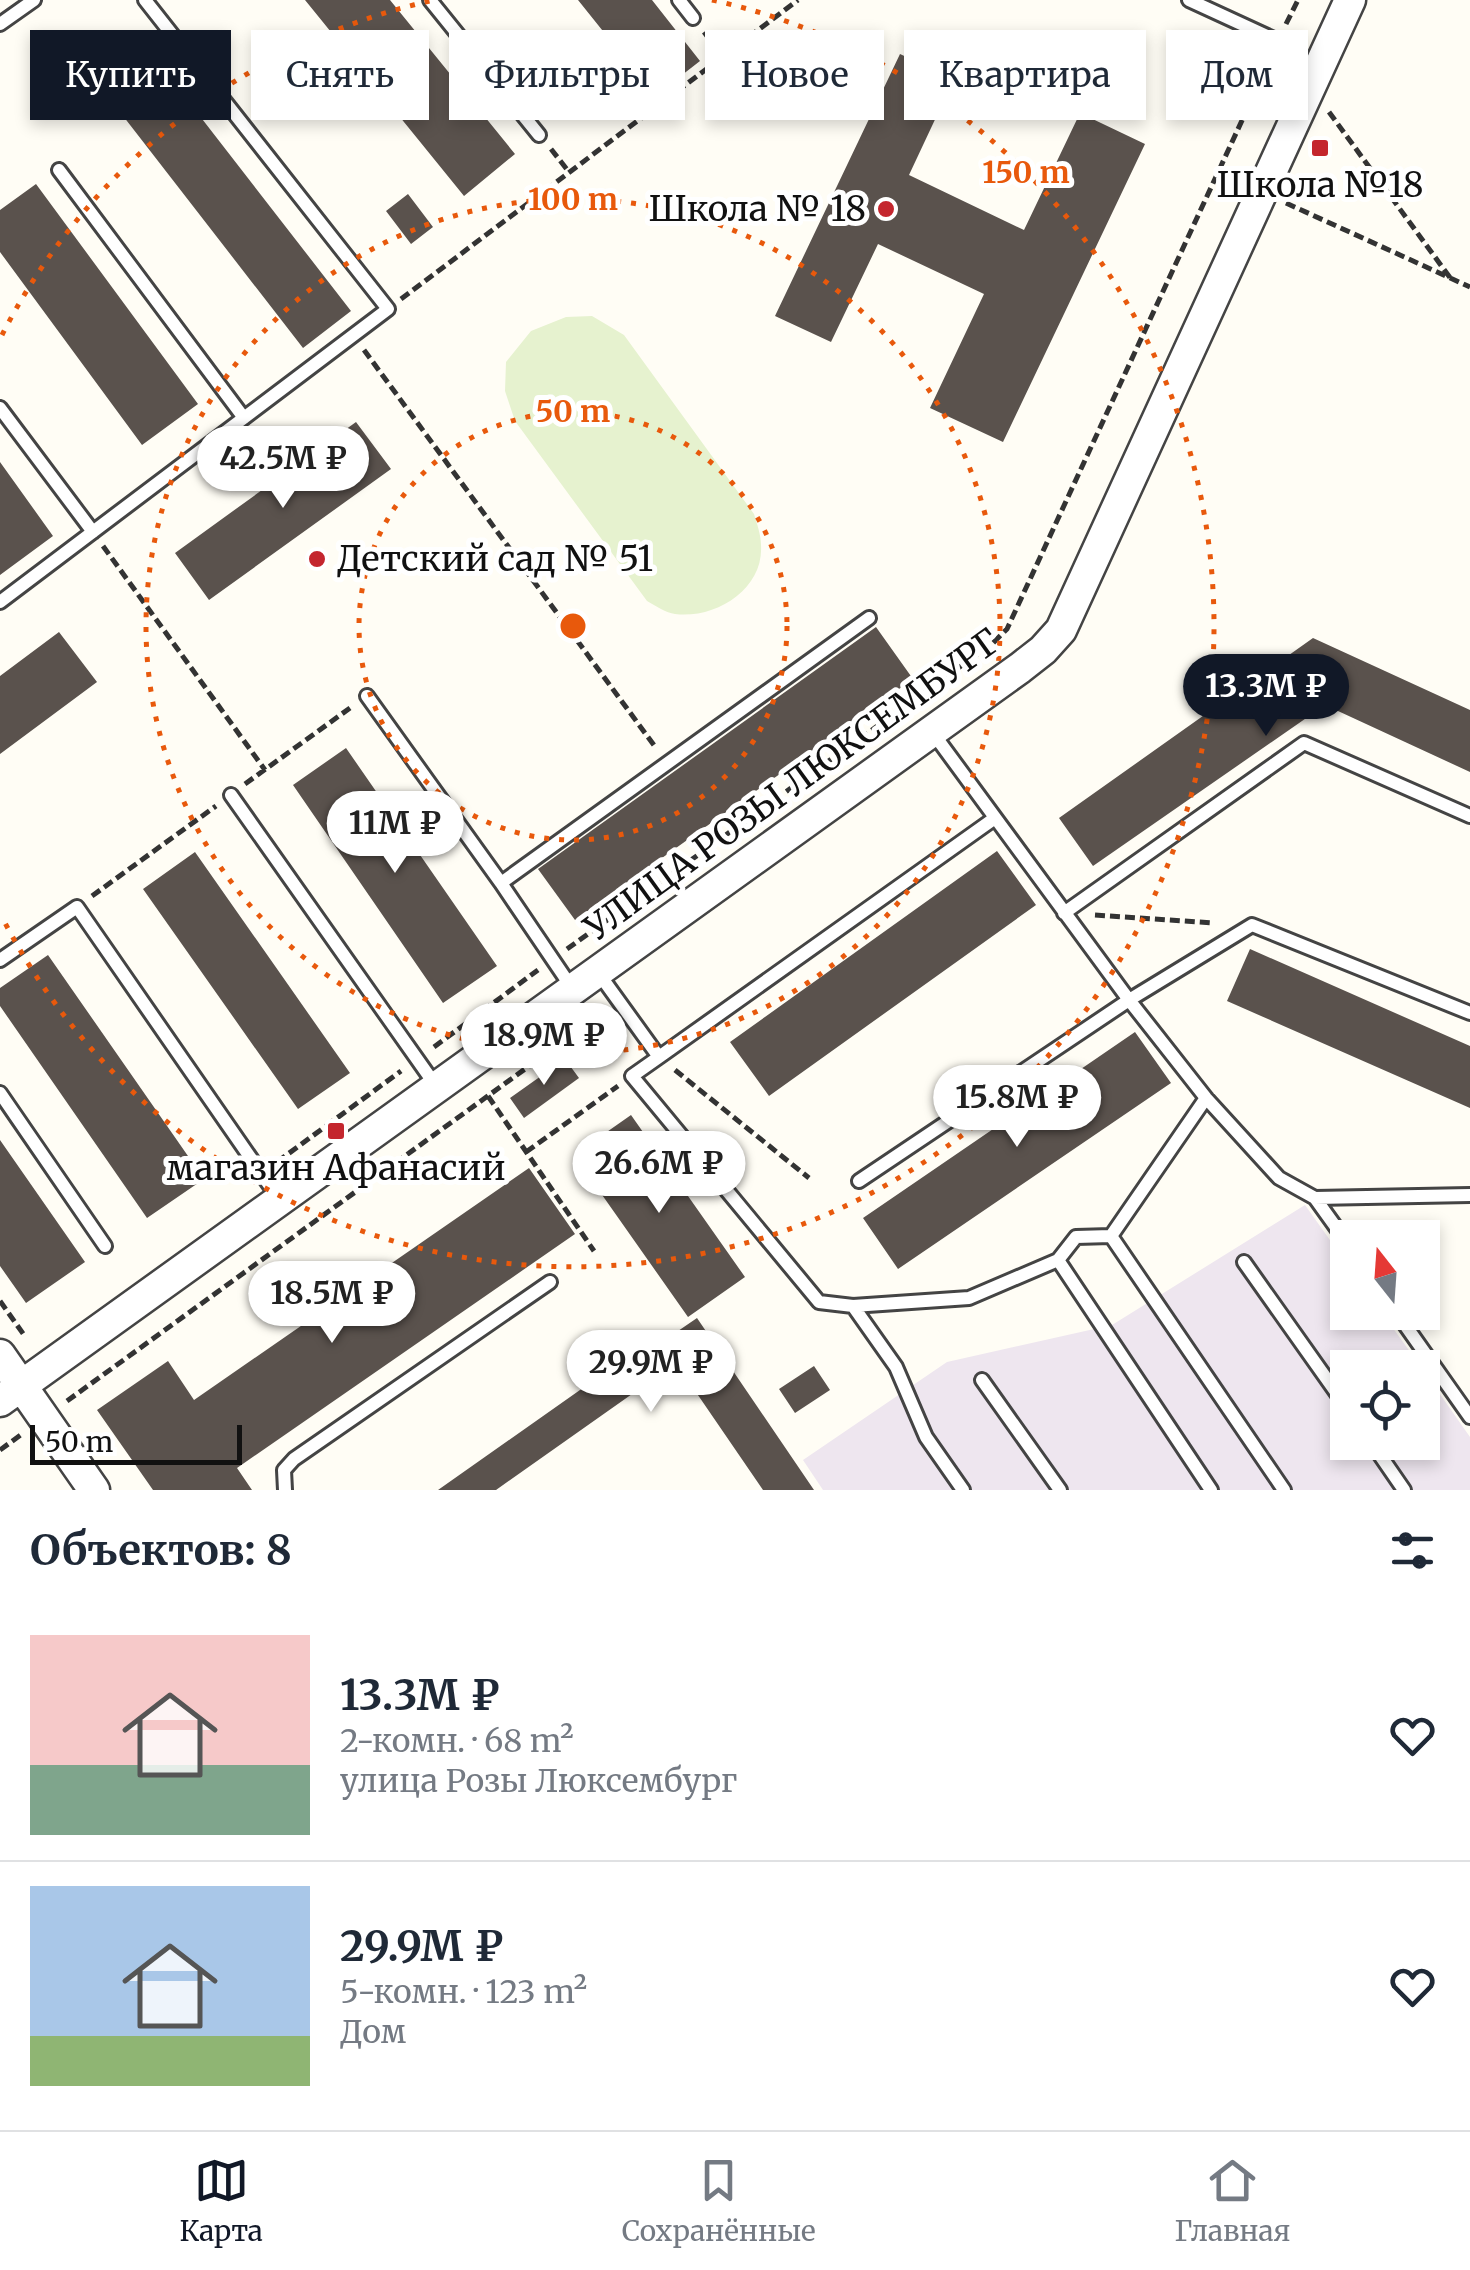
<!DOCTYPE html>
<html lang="ru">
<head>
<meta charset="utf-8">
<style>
  body { margin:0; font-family:Merriweather,serif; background:#f6f6f7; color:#1f2937; height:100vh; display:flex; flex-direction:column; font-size:38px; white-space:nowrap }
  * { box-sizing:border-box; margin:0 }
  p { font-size:32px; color:#747a83 }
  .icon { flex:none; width:55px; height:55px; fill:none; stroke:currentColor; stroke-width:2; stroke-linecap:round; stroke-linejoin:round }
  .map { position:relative; height:1490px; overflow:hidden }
  .details { display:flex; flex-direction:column; background:#fff; flex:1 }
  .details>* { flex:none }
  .banner { position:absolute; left:30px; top:30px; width:1410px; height:90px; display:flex; gap:20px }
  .needle { width:65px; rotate:343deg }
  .fabs { position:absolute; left:1330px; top:1220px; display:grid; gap:20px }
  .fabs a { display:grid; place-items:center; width:110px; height:110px; border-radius:0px; background:#fff; box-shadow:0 5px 15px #0003; font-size:50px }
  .scale { position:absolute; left:30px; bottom:25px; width:212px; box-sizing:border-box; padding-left:10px; border:5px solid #111; border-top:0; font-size:28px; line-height:35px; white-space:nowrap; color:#111; -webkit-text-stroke:8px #fff; paint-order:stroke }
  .price { position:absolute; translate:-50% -85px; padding:0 22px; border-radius:35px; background:#fff; color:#222; font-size:32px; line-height:65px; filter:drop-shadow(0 2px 5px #0008) }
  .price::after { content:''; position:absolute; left:50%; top:60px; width:30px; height:22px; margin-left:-15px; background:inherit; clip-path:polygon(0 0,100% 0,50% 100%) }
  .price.selected { background:#111827; color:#fff }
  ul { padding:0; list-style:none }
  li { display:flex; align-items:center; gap:30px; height:250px; padding:0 30px }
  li+li { border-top:2px solid #e0e1e3 }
  li span { display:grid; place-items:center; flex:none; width:280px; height:200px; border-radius:0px; color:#555 }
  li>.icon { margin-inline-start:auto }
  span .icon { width:120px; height:120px; fill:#fffc; stroke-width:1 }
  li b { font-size:42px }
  h2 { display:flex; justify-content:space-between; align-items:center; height:120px; padding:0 30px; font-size:42px }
  .pill { padding:0 35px; border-radius:0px; background:#fff; box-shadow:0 5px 15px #0003; font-size:35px; line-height:90px }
  .pill.selected { background:#111827; color:#fff }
  .tab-bar { display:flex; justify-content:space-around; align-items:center; height:140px; border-top:2px solid #e0e1e3; background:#fff; font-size:28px; color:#747a83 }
  .tab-bar a { display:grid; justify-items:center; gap:5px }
  .tab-bar .selected { color:#111827 }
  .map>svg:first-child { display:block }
  .industrial { fill:#eee6ef }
  .pitch { fill:#e6f2cf }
  .building { fill:#5a524d }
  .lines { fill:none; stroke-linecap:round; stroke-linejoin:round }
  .service-casing { stroke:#444; stroke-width:18 }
  .tertiary-casing { stroke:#444; stroke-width:35 }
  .path { stroke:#333; stroke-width:5; stroke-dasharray:10 5; stroke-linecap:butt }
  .service { stroke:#fff; stroke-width:12 }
  .tertiary { stroke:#fff; stroke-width:30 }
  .ring { fill:none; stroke:#e8590c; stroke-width:5; stroke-dasharray:5 10 }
  .poi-dot { fill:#c4262e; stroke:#fff; stroke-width:4 }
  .labels { text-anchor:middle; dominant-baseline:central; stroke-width:10; stroke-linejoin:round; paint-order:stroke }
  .poi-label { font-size:35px; fill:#111; stroke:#fff }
  .street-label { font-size:35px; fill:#111; stroke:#fff }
  .centre { fill:#e8590c; stroke:#fff; stroke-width:5 }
  .ring-label { font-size:30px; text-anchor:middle; font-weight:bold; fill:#e8590c; stroke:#fff; stroke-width:10; stroke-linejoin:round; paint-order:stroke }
</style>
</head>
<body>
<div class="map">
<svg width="1470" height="1490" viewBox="0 0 1470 1490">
  <rect width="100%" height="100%" fill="#fffdf5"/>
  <path class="industrial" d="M1305,1205L1347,1264L1348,1312L1382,1313L1421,1367L1348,1368V1442H1422L1423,1370L1470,1437V1490H823L803,1460L947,1362L1112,1325Z"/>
  <path class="pitch" d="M592,316L624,335L754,514C757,524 761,535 761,545C764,589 716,619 675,614C666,613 656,606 647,601L515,421L505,391L506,362L531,331L566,317Z"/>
  <path class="building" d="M305,0H390L515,154L464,196Z
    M578,0H652L700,61L655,96Z
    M900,54L954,79L909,175L1024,230L1080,113L1145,144L1003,442L930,408L984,294L878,244L831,342L775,316Z
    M168,75L351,311L303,348L120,112Z
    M36,184L198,404L142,445L0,252V210Z
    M408,194L433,227L411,244L386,211Z
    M356,422L391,469L209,600L175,553Z
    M0,462L53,536L0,575Z
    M876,627L913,679L575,920L538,869Z
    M59,632L97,682L0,754V676Z
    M1313,638L1470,710V772L1325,705L1093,866L1059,818Z
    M346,748L497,966L443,1003L293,785Z
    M997,851L1036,905L769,1096L730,1042Z
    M195,852L350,1073L298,1109L143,889Z
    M1250,949L1470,1046V1108L1227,1001Z
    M48,955L204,1179L147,1218L0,1006V988Z
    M1135,1032L1171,1083L898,1269L863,1218Z
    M565,1059L579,1078L524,1118L510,1098Z
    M631,1115L745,1277L688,1317L574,1155Z
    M0,1140L85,1262L26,1303L0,1266Z
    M529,1168L575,1234L237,1468L252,1490H153L97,1410L168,1361L194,1400Z
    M697,1318L814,1490H763L676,1363L496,1490H438L658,1335L662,1342Z
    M814,1366L830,1390L795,1413L779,1389Z"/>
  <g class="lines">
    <defs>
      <path id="service" d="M430,0L539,135
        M679,0L693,18
        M1189,0L1278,41L1309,85
        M0,24L34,0
        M59,170L244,418
        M0,408L93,532
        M0,602L388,309L145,0
        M367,696L501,883L572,988
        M933,733L1129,1000L1206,1098L1279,1178L1315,1198L1470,1195
        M231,795L436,1086
        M501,883L869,618
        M1064,913L1304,743L1470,816
        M0,960L77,907L279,1199
        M597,971L659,1057L632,1076L819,1302L853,1306L896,1367L926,1437L963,1490
        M659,1057L995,818
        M0,1093L105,1246
        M859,1181L1129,1000L1252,925L1470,1013
        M1315,1198L1348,1244
        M1111,1236L1284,1490
        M1058,1260L1211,1490
        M1244,1262L1348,1409
        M853,1306L969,1298L1058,1260L1076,1237L1111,1236L1206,1098
        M1396,1312L1470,1417
        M982,1380L1060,1490
        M1371,1442L1404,1490
        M285,1490L284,1470L294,1459L550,1282"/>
      <path id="tertiary" d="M0,1355L94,1490
        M0,1401L1020,668L1043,650L1061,630L1350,0"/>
    </defs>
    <use href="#service" class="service-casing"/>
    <use href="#tertiary" class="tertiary-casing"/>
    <path class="path" d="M1286,24L1298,0
      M704,32L723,57
      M1329,112L1451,279
      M551,149L569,172
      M1286,203L1470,287
      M401,299L798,0
      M364,350L656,748
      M103,546L265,770
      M245,784L350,708
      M92,896L216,806
      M1095,915L1214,923
      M567,949L993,643L1007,629L1269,62
      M434,1047L538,970
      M675,1070L809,1178
      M488,1096L594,1251
      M526,1152L618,1086
      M277,1162L401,1071
      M0,1301L24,1335
      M67,1401L605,1011
      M0,1450L22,1434"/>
    <use href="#service" class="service"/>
    <use href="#tertiary" class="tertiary"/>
  </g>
  <g class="ring">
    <circle cx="573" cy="626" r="214"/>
    <circle cx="573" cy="626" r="427"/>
    <path d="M2 335A641 641 0 0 1 434 0M712 0A641 641 0 1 1 2 917"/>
  </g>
  <g class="poi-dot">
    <rect x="1310" y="138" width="20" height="20" rx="5"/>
    <circle cx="886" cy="209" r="10"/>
    <circle cx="317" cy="559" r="10"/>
    <rect x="326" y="1121" width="20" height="20" rx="5"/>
  </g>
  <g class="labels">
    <g class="poi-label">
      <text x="1320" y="185">Школа №18</text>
      <text x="866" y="209" text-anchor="end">Школа № 18</text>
      <text x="337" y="559" text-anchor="start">Детский сад № 51</text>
      <text x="336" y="1168">магазин Афанасий</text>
    </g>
    <g class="street-label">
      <text transform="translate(792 785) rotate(-36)">УЛИЦА РОЗЫ ЛЮКСЕМБУРГ</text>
    </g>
  </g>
  <circle cx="573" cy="626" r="15" class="centre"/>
  <g class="ring-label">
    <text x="1026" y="183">150 m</text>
    <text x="573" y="210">100 m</text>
    <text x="573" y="422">50 m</text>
  </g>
</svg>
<div class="fabs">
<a><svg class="needle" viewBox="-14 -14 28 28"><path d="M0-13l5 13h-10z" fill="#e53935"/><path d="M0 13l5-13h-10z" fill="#747a83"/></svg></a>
<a><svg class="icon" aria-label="locate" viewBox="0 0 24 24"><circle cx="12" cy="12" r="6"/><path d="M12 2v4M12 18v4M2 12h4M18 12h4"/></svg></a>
</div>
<div class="scale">50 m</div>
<b class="price" style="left:283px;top:511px">42.5M ₽</b>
<b class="price selected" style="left:1266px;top:739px">13.3M ₽</b>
<b class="price" style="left:395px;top:876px">11M ₽</b>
<b class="price" style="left:544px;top:1088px">18.9M ₽</b>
<b class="price" style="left:1017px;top:1150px">15.8M ₽</b>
<b class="price" style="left:659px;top:1216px">26.6M ₽</b>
<b class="price" style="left:332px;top:1346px">18.5M ₽</b>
<b class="price" style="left:651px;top:1415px">29.9M ₽</b>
<div class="banner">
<a class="pill selected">Купить</a>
<a class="pill">Снять</a>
<a class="pill">Фильтры</a>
<a class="pill">Новое</a>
<a class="pill">Квартира</a>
<a class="pill">Дом</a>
</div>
</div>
<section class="details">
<h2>Объектов: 8<svg class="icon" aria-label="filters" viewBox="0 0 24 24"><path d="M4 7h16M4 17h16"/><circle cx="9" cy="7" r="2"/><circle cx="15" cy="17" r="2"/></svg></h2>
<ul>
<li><span style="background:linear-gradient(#f6c9c9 65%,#7fa58c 0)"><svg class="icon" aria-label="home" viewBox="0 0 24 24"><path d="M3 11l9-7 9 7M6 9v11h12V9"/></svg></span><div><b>13.3M ₽</b><p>2-комн. · 68 m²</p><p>улица Розы Люксембург</p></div><svg class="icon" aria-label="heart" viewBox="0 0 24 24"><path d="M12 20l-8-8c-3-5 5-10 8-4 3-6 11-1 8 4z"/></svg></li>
<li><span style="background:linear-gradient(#a9c7e8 75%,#8fb573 0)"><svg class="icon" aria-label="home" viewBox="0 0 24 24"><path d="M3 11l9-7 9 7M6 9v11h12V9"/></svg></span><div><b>29.9M ₽</b><p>5-комн. · 123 m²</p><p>Дом</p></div><svg class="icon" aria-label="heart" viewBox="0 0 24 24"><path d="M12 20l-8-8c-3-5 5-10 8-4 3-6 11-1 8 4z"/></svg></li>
</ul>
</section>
<nav class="tab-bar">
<a class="selected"><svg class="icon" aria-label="map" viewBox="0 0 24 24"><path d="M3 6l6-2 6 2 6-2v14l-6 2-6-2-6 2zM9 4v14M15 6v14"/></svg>Карта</a>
<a><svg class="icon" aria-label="saved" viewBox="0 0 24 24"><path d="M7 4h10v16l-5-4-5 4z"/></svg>Сохранённые</a>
<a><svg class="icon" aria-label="home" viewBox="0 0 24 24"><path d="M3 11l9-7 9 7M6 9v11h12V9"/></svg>Главная</a>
</nav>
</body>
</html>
